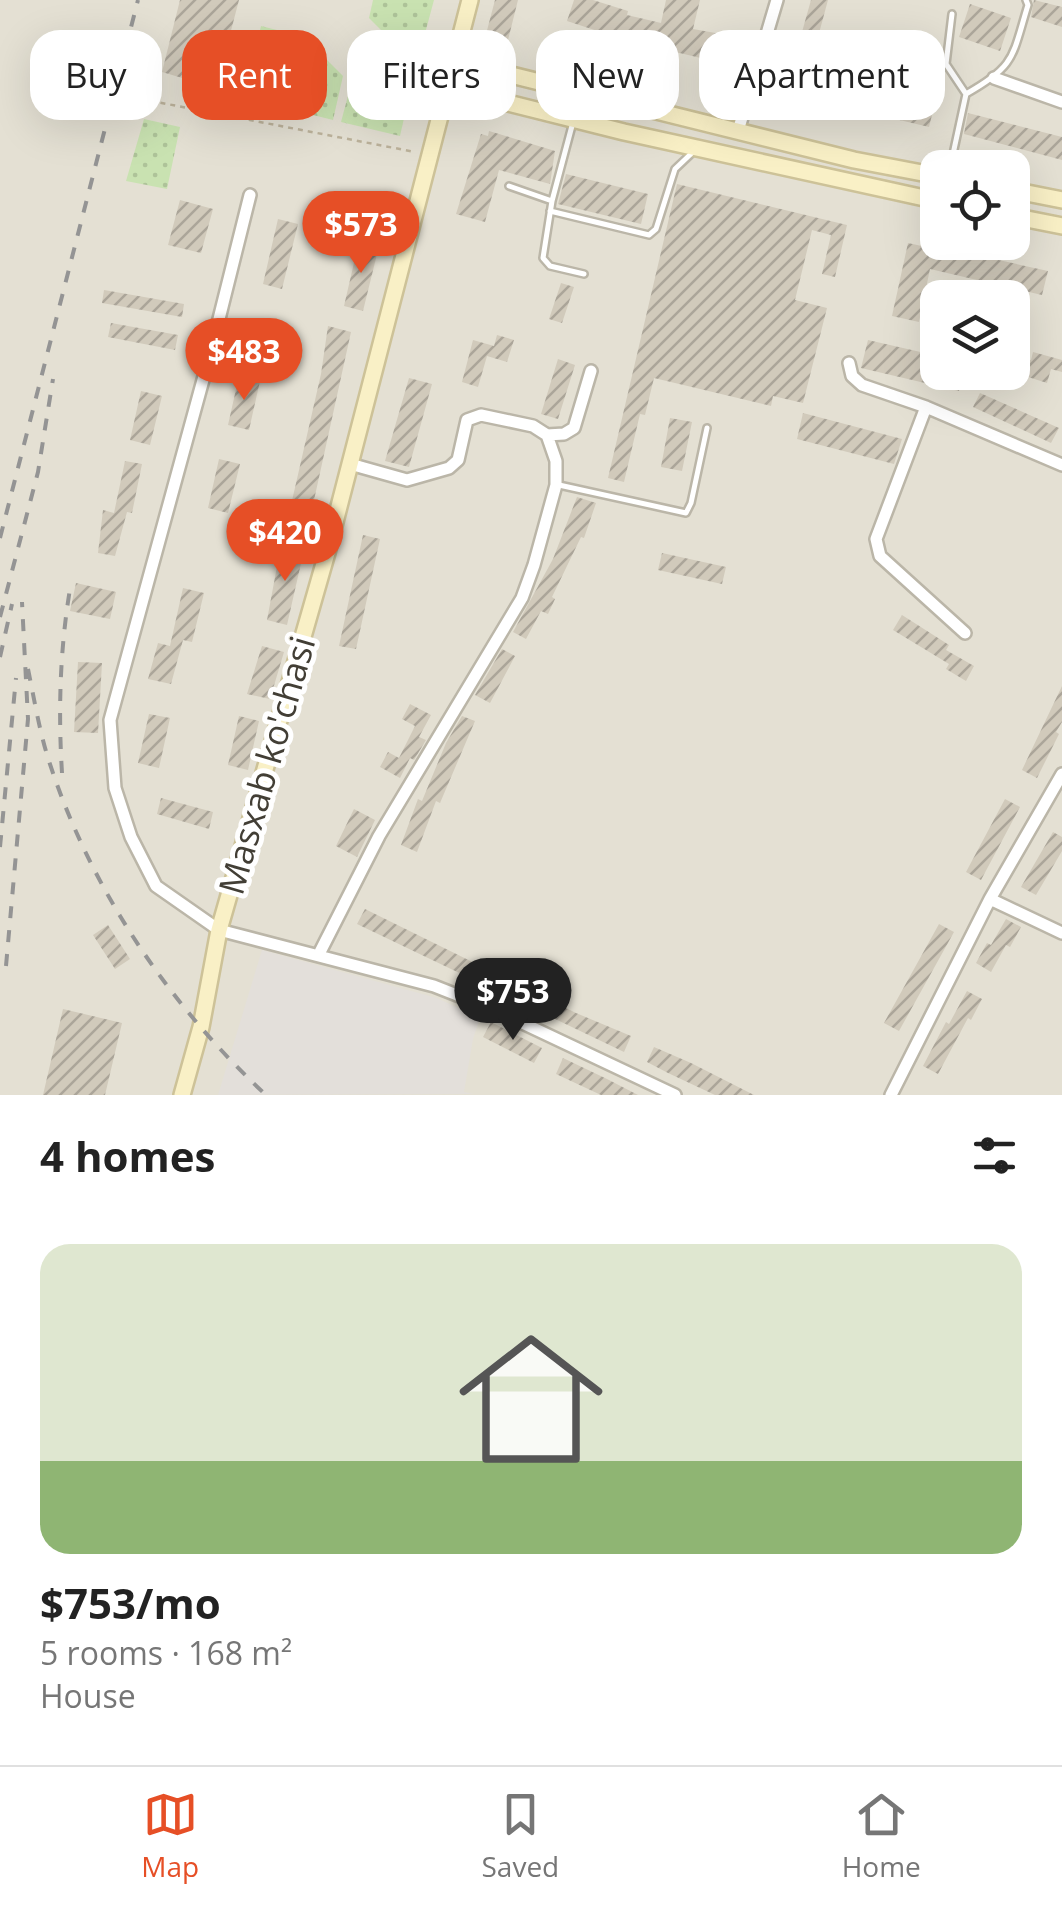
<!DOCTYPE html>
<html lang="en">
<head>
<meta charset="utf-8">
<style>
  body { margin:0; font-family:"Open Sans",sans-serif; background:#f2f2f2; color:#222; height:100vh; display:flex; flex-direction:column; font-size:38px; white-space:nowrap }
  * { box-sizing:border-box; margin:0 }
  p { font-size:32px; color:#767676 }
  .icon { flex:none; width:55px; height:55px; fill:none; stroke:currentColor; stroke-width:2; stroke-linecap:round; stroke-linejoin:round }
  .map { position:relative; height:1095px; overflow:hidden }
  .details { display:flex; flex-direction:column; background:#fff; flex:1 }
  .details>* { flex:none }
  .hud { position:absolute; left:30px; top:30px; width:1002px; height:90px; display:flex; gap:20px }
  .buttons { position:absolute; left:920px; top:150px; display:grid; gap:20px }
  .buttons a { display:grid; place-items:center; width:110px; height:110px; border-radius:20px; background:#fff; box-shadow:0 10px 40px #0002; font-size:50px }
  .price { position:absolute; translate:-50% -85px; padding:0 22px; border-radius:35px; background:#e64f26; color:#fff; font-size:32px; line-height:65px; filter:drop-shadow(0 2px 5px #0008) }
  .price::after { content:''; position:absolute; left:50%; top:60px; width:30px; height:22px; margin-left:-15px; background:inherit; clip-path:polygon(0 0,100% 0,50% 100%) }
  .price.selected { background:#222; color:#fff }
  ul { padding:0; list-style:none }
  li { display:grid; align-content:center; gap:20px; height:530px; padding:0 40px }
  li+li { border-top:2px solid #e0e0e0 }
  li span { display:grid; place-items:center; height:310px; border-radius:30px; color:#555 }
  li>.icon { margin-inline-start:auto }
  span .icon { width:180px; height:180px; fill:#fffc; stroke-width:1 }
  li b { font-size:42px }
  h2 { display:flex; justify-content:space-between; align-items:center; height:120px; padding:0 40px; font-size:42px }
  .pill { padding:0 35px; border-radius:30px; background:#fff; box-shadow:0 10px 40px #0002; font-size:35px; line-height:90px }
  .pill.selected { background:#e64f26; color:#fff }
  .tab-bar { display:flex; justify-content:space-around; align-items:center; height:140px; border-top:2px solid #e0e0e0; background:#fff; font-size:28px; color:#767676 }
  .tab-bar a { display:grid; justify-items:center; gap:5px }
  .tab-bar .selected { color:#e64f26 }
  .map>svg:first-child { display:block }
  .residential { fill:#e4e0d3; fill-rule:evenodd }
  .industrial { fill:#e3dfda }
  .grass { fill:url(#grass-dots) }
  .building { fill:url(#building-hatch) }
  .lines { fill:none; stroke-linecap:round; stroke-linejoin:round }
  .lane-casing { stroke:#bbb6a8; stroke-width:10 }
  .street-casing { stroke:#bbb6a8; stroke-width:16 }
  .secondary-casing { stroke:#cdc298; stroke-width:20 }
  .path { stroke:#bcb29b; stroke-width:2.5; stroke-dasharray:5 5; stroke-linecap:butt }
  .lane { stroke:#fff; stroke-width:5 }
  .street { stroke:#fff; stroke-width:11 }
  .secondary { stroke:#f9f0c6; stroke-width:15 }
  .rail { stroke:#949494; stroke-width:4; stroke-dasharray:12 12; stroke-linecap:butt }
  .labels { text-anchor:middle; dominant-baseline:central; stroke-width:10; stroke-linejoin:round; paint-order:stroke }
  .street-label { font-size:35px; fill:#423e35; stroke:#fff }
</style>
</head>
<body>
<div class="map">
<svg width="1062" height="1095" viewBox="0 0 1062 1095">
  <defs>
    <pattern id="grass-dots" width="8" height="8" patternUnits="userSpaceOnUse" patternTransform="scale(2.5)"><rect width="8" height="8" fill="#c9e2b1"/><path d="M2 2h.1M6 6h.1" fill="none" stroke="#aec399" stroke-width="1.8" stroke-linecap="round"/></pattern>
    <pattern id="building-hatch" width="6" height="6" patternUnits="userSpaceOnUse" patternTransform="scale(2.5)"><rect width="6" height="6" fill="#d1cabb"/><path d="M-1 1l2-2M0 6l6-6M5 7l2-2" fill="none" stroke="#aba599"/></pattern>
  </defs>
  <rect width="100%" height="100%" fill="#f1eee5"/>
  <path class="residential" d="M0,0H1062V1095H0ZM938,168H1012V242H938ZM938,298H1012V372H938Z"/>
  <path class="industrial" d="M262,950L437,998L480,1018L473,1039L464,1092L474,1094L218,1095Z"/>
  <path class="grass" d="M373,0H434L423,41L385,34L369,18Z
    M261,26L293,34L275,106L244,99Z
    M298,54L327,60L343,76L333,120L285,108Z
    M371,73L412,83L400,136L341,122L353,77Z
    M144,119L180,127L167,189L126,181Z"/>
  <path class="building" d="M180,0H239L216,88L162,72Z
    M495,0H518L507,44L485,38Z
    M574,0H593L628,11L627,15L661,23L666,0H700L693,29L755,40L747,69L625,40L567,21Z
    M811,0H828L818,37L802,32Z
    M1034,0L1062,7V27L1031,17Z
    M970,4L1011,18L1000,51L959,37Z
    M779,66L935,103L929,127L773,90Z
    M968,113L1062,137V160L964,134Z
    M489,131L555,151L550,184L499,170L485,222L456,214L481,134L488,136Z
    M566,174L648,194L641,224L558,204Z
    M677,184L847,225L835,277L822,274L831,235L812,230L795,300L827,308L803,403L773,396L771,406L654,378L645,415L640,414L624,482L608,478Z
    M180,200L213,209L201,253L168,245Z
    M278,219L298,224L282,289L263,284Z
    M359,241L379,246L363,311L344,306Z
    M908,243L949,252V249L1048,271L1042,295L930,269L919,322L892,316Z
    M561,283L574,287L562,323L549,319Z
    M104,290L184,304L182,317L102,303Z
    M111,323L178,335L175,350L108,337Z
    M328,326L351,332L307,532L286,527L321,374Z
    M497,335L514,340L507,362L487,356L478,387L462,382L473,340L494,346Z
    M868,340L938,356V372H963L959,391L861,368Z
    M1033,352L1062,360V372L1051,369L1047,383L1025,376L1023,382L1012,379V355L1031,360Z
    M558,359L575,365L558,419L541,414Z
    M239,376L260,381L249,430L228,425Z
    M409,378L432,384L409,467L385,461Z
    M141,391L162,396L150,445L130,440Z
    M980,393L1059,428L1051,443L973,407Z
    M803,413L902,439L894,464L797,439Z
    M670,418L692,422L682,471L661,467Z
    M219,459L240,464L228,513L208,508Z
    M125,461L142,464L132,513L127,512L115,556L98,553L103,510L114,513Z
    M577,497L596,503L584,538L581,537L552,597L555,599L548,614L541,611L526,639L513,632L553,559Z
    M363,535L380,539L356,649L339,646Z
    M281,545L304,550L287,625L267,620Z
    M662,553L726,567L722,584L658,570Z
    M76,583L116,592L110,619L70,611Z
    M183,588L204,593L192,642L183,640L171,684L148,679L158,643L170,646Z
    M902,615L949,645L946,650L974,666L966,681L946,669L949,664L893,630Z
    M262,646L284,652L270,699L247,694Z
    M502,649L515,656L490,703L475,695Z
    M78,662L102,663L98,733L74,732Z
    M1062,686V722L1056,732L1059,734L1037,778L1022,770Z
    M410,704L431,715L419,737L426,740L414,760L410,758L400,778L380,767L388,752L399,758L415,726L402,719Z
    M149,714L170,718L159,768L138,763Z
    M239,716L259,721L248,770L228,765Z
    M462,716L475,721L440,803L436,801L417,852L401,845L418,799L422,801L446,743Z
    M161,798L213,812L209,829L157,814Z
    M1005,799L1020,807L981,880L966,872Z
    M354,809L375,820L357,857L336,846Z
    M1053,832L1062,837V851L1036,895L1021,887Z
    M365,909L576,1013L631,1036L624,1052L357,924Z
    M1006,919L1021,927L1010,947L1006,945L991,972L976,963L987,943L991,945Z
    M939,924L954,932L899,1031L884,1023Z
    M108,925L130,959L115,969L93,935Z
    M967,991L982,999L971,1020L968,1018L938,1074L923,1066L946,1022L949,1024Z
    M63,1009L122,1023L105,1095H43Z
    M491,1022L542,1048L534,1063L483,1037Z
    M654,1047L691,1063L754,1095H715L668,1073L647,1062Z
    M563,1058L607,1079L638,1095H601L556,1074Z"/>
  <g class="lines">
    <defs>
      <path id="lane" d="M966,94C1016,66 1012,57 1028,5L1026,0
        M573,122L552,201L543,258L550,266L584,274
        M950,168L966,94L946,64L952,14
        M509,186L552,201
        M550,211L649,235L656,229L675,169L695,150
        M559,485L686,513L691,503L707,428"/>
      <path id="street" d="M994,78L1062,102
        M738,131L777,0
        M250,195L212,347L110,720L115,788L131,837L156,886L219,930L434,986L495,1010L675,1095
        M849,363L852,376L862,385L926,407L1062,465
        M926,407L876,539L880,556L965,633
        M547,435L564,434L574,428L591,371
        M990,899L1062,933
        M319,954L379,836L522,598L534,565L556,485V461L547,435L533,426L481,415L467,420L458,460L449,468L407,480L350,464
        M891,1095L990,899L1062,774"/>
      <path id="secondary" d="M455,61L854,160L938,176
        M448,88L624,132L938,201
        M1012,190L1062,200
        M1012,216L1062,226
        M182,1095L201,1027L219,930L327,553L470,0"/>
    </defs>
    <use href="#lane" class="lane-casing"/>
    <use href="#street" class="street-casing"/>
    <use href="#secondary" class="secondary-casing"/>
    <path class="path" d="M131,97L415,152"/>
    <use href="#lane" class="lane"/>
    <use href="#street" class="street"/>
    <use href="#secondary" class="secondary"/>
    <path class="rail" d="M0,538L138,0
      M0,617L38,472L53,379
      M0,657L12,604
      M28,669C34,698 39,729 48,758C89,887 168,1004 266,1095
      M62,773C58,709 60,646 71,583
      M0,847L16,678
      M6,966L28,719L22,602"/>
  </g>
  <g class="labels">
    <g class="street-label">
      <text transform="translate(266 765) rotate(-74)">Masxab ko'chasi</text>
    </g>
  </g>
</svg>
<div class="buttons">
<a><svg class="icon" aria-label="locate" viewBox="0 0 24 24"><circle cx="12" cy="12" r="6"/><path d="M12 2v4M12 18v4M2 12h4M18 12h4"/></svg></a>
<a><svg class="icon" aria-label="layers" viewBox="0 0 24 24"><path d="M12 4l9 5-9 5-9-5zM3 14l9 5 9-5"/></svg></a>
</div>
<b class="price" style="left:361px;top:276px">$573</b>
<b class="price" style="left:244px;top:403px">$483</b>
<b class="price" style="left:285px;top:584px">$420</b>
<b class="price selected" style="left:513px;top:1043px">$753</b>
<div class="hud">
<a class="pill">Buy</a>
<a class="pill selected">Rent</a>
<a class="pill">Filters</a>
<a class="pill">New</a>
<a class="pill">Apartment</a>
</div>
</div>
<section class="details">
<h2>4 homes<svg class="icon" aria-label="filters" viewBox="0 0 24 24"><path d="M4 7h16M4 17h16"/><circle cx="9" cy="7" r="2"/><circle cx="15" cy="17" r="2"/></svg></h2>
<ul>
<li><span style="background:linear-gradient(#dfe7d0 70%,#8fb573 0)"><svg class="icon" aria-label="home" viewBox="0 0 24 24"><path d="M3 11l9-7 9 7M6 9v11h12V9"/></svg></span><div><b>$753/mo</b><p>5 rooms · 168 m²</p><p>House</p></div></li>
</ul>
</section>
<nav class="tab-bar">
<a class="selected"><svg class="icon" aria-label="map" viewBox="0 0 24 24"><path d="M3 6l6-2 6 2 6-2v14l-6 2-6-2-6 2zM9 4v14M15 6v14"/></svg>Map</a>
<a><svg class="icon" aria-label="saved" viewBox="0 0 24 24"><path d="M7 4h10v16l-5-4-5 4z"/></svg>Saved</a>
<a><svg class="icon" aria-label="home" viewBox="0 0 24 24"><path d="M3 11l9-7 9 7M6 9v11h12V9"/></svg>Home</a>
</nav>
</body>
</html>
